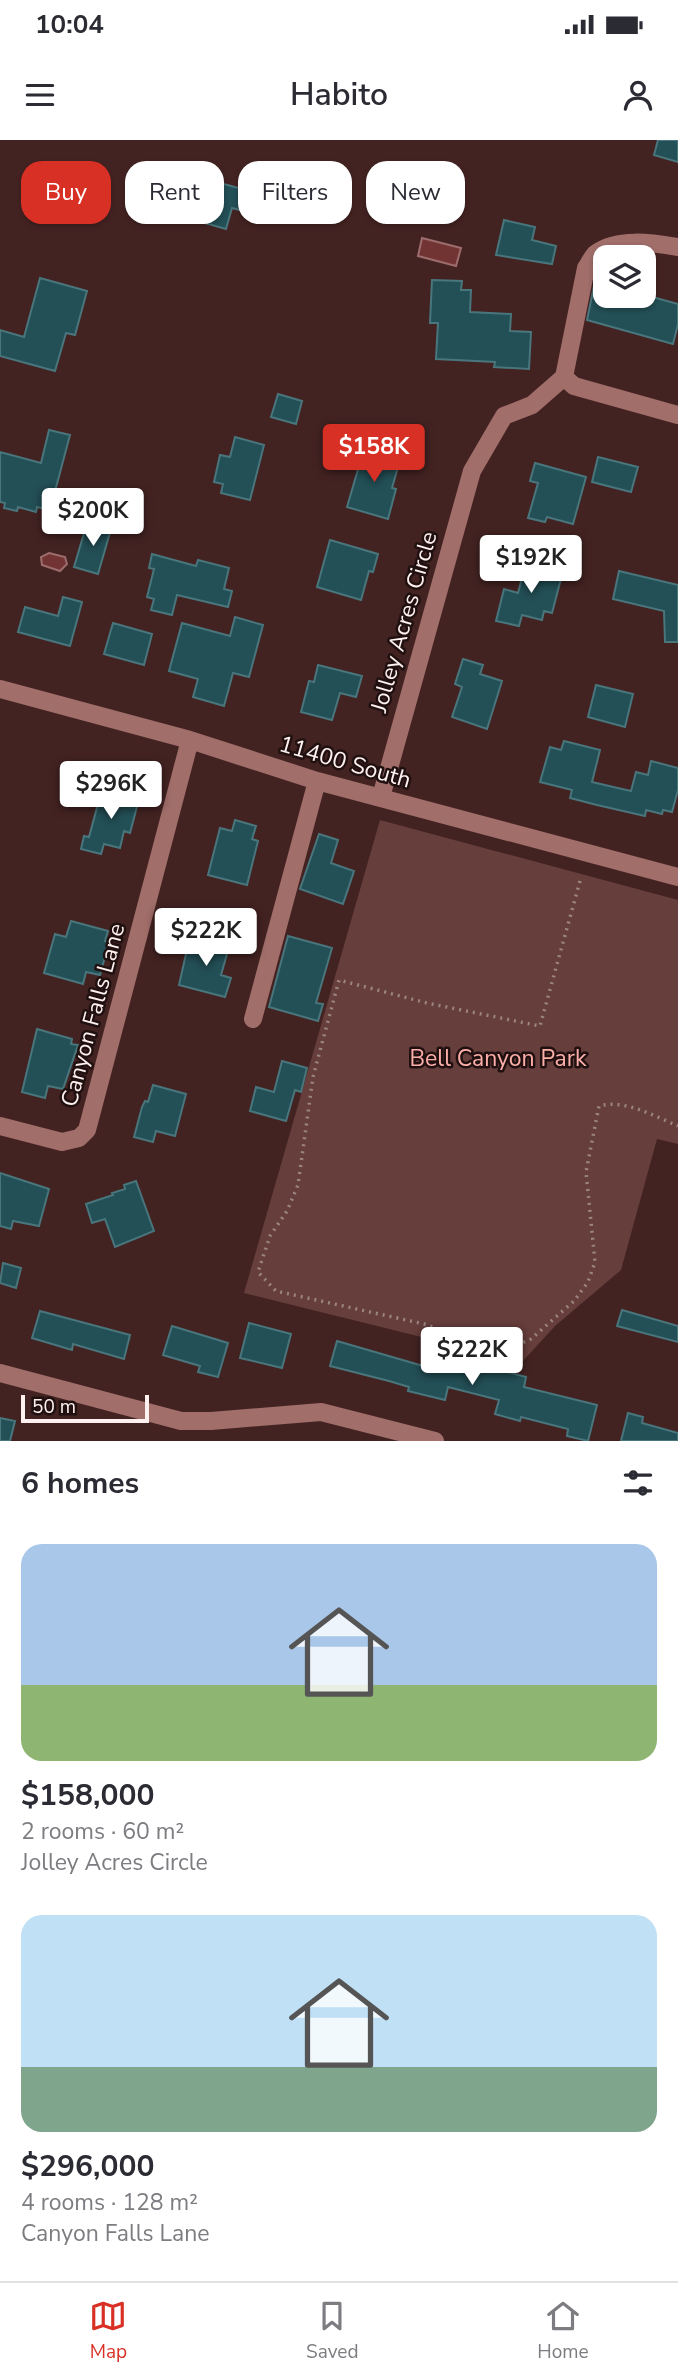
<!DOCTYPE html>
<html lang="en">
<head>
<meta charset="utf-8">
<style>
  body { margin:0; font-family:"Nunito Sans",sans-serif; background:#f7f7f7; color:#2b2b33; height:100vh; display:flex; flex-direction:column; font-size:26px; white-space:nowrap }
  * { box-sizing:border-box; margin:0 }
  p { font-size:23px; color:#7c7c81 }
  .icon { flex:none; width:38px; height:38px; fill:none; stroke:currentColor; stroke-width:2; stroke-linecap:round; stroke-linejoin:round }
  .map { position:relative; height:1301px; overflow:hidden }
  .details { display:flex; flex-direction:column; background:#fff; flex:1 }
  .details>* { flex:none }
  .banner { position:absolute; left:21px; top:21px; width:637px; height:63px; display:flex; gap:14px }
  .tools { position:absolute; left:593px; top:105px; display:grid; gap:14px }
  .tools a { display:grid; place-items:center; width:63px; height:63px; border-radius:14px; background:#fff; box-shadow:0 2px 5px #0004; font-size:35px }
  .scale { position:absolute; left:21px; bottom:18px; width:128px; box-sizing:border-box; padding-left:7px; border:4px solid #fff1f0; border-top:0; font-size:19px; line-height:24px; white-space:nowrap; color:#fff1f0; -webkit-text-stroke:5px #201110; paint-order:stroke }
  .price { position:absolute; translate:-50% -60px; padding:0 16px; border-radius:7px; background:#fff; color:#222; font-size:23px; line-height:46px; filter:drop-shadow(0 2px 4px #0008) }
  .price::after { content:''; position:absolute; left:50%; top:42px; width:21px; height:16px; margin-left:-10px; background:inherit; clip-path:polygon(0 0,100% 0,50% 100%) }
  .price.on { background:#d93025; color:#fff }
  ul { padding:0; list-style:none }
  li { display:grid; align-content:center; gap:14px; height:371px; padding:0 21px }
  li span { display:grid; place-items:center; height:217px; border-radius:21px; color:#555 }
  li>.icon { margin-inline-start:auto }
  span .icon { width:126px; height:126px; fill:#fffc; stroke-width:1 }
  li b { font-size:30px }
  h2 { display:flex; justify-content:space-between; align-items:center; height:84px; padding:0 21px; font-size:30px }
  .chip { padding:0 24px; border-radius:21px; background:#fff; box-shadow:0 2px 5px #0004; font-size:24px; line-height:63px }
  .chip.on { background:#d93025; color:#fff }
  .status { display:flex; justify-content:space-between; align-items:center; height:49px; padding:0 35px; background:#fff; direction:ltr }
  .status svg { height:19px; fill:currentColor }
  header { display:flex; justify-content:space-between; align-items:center; height:91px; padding:0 21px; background:#fff; font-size:32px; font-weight:600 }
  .menu { display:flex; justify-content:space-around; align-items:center; height:98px; border-top:2px solid #e1e1e2; background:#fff; font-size:19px; color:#7c7c81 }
  .menu a { display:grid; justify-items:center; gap:4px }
  .menu .on { color:#d93025 }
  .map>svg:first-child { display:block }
  .green { fill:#663e3c }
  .water { fill:#723433; stroke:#9c6d6c; stroke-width:2 }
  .building { fill:#234f56; stroke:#49757c; stroke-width:2 }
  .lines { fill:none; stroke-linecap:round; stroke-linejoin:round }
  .path { stroke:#9c8483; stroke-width:3.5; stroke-dasharray:2 5; stroke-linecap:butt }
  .minor { stroke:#a16e6a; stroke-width:18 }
  .labels { text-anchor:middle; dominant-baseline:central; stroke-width:5; stroke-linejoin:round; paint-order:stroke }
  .street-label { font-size:23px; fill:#fff1f0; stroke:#201110 }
  .park-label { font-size:23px; fill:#fdafaa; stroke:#201110 }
</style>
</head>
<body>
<div class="status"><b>10:04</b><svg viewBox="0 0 49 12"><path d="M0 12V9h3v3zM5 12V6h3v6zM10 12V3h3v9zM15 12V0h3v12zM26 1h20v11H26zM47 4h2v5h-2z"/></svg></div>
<header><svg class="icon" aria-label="menu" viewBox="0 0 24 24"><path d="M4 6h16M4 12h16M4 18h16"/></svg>Habito<svg class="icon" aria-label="person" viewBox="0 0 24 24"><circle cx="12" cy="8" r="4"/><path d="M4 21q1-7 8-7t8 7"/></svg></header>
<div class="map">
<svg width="678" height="1301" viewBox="0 0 678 1301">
  <rect width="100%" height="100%" fill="#432322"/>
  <path class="green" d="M380,680L678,760V1004L657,999L621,1130L555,1186L522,1222L244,1153Z"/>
  <path class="water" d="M422,98L461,108L456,126L418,116Z
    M49,413L65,417L67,424L60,431L42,425L41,417Z"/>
  <path class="building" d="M658,0H678V22L654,15Z
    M176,31L257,53L251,73L232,68L226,89L205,83L210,68L188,61L190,54L171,49Z
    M504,80L535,87L532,100L556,106L552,124L496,115Z
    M40,138L87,151L75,195L66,193L55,231L0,216V190L24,197Z
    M432,140L462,141L461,150H471L470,172L511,174L510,191L531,192L529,229L494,227L495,222L436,219L438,183H430Z
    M595,141L606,144V156H649L678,164V184L673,204L587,180Z
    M278,254L302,261L296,284L271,277Z
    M49,290L70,295L50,370L37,367L36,372L18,367L17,371L4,368L5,363L0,362V312L41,323Z
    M235,297L264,305L250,360L221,353L223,344L214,342L220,315L230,317Z
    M357,308L400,320L392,348L396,349L388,379L347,367L359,326L352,325Z
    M598,317L638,327L631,352L592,342Z
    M535,323L586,337L573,384L547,377L545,382L528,378L538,343L530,341Z
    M87,383L111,389L98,434L74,427Z
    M330,400L378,414L373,432L369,431L361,460L317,447Z
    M152,414L196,426L198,420L229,428L224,449L232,451L228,467L177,455L172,475L151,470L154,459L147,457L154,429L149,428Z
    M526,422L563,431L552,473L544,471L542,480L522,475L519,486L496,481L504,449L518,453Z
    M619,431L678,445V502H665L664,471L613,459Z
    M63,457L82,462L70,506L18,492L25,467L58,476Z
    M235,477L263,485L249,537L233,533L224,566L193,557L198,539L169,531L182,483L230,496Z
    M113,483L152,494L144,525L104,514Z
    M463,519L483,525L480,534L502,541L487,589L452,577L462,547L455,544Z
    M318,525L362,536L356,557L340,553L332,580L301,572L309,541L314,542Z
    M596,545L633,554L625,587L588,577Z
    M564,601L600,610L592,642L622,649L631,651L636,632L648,635L651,621L678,628V650L672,672L663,670L662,674L646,670L645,676L597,665L570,658L572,650L540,642L550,607L561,610Z
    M102,649L139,659L130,693L124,691L120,708L104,704L101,714L81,709L84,696L89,697Z
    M235,680L256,686L252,699L258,701L247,745L208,735L220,688L232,691Z
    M319,694L338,700L331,723L354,731L343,764L300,749Z
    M71,781L108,791L105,801L109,802L100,835L86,832L83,844L44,833L55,794L66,797Z
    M288,796L332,808L316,863L323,864L318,881L269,867Z
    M194,797L229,807L221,835L231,838L225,857L179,845L188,805L192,806Z
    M37,889L72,899L71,904L78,905L63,949L48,946L45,958L22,952Z
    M282,921L307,928L301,952L295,950L286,981L250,971L256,947L274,952Z
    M153,945L186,954L175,996L156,991L153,1002L134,997L142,967L145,961L148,962Z
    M0,1033L49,1049L39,1086L13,1081L11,1089L0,1086Z
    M136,1041L154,1091L115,1107L105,1079L92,1083L86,1064L113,1055L112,1053L125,1049L124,1045Z
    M3,1123L21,1128L16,1148L0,1143Z
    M622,1170L678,1186V1202L617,1186Z
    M40,1171L130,1195L124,1219L73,1204L72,1210L32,1198Z
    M249,1183L291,1194L282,1228L240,1218Z
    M172,1186L228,1203L218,1237L198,1232L200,1226L163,1215Z
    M337,1201L437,1230L441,1218L475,1226L476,1224L526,1237L524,1247L597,1265L588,1301L567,1296L568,1289L521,1277L520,1281L495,1274L499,1260L448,1247L445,1260L408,1251L409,1247L389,1241L330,1226Z
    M628,1273L643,1277L642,1283L678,1293V1301H621Z
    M0,1278L15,1281L10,1301H0Z"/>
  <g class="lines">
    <path class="path" d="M580,741L540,886L427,863L339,840L313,937L298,1045L287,1071L270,1096L258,1132L276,1151L424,1184L498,1209L511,1208L531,1199L574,1161L588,1142L595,1122L586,1032L599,966C625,959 654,976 678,986"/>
    <path class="minor" d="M564,237L586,128C589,124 592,117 595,114C617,97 653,103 678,107
      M564,237L574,246L678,275
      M0,549L190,600L317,641L678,737
      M381,657L472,331L504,276L532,265L564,237
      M253,879L317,641
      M0,986L62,1002L79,998L87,990L190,600
      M0,1233L181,1281H211L321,1272L435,1301"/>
  </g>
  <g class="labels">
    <g class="street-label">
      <text transform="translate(404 482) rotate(-74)">Jolley Acres Circle</text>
      <text transform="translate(345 622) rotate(16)">11400 South</text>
      <text transform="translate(93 875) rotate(-75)">Canyon Falls Lane</text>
    </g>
    <g class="park-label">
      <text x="498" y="918">Bell Canyon Park</text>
    </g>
  </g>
</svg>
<div class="tools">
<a><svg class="icon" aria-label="layers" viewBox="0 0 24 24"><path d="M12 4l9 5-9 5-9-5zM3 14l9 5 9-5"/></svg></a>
</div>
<div class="scale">50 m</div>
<b class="price on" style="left:374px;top:344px">$158K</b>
<b class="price" style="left:93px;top:408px">$200K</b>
<b class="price" style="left:531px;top:455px">$192K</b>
<b class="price" style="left:111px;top:681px">$296K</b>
<b class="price" style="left:206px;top:828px">$222K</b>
<b class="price" style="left:472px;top:1247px">$222K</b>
<div class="banner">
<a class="chip on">Buy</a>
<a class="chip">Rent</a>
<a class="chip">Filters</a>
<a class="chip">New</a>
</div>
</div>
<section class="details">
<h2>6 homes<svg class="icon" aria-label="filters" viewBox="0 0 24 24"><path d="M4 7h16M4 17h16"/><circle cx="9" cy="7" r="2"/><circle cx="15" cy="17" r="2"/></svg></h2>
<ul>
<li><span style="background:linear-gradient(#a9c7e8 65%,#8fb573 0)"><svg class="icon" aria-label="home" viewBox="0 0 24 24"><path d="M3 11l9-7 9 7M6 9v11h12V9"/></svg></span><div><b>$158,000</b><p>2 rooms · 60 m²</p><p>Jolley Acres Circle</p></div></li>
<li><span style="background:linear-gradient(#bfe0f5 70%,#7fa58c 0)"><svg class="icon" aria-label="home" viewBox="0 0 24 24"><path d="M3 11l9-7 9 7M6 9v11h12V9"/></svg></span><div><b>$296,000</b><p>4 rooms · 128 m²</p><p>Canyon Falls Lane</p></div></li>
</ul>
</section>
<nav class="menu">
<a class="on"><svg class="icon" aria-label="map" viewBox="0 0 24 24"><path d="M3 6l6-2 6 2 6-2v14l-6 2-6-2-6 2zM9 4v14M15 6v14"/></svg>Map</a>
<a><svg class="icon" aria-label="saved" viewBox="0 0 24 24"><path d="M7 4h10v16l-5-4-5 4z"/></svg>Saved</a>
<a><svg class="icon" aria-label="home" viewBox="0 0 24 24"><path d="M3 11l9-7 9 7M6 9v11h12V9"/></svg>Home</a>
</nav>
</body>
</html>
